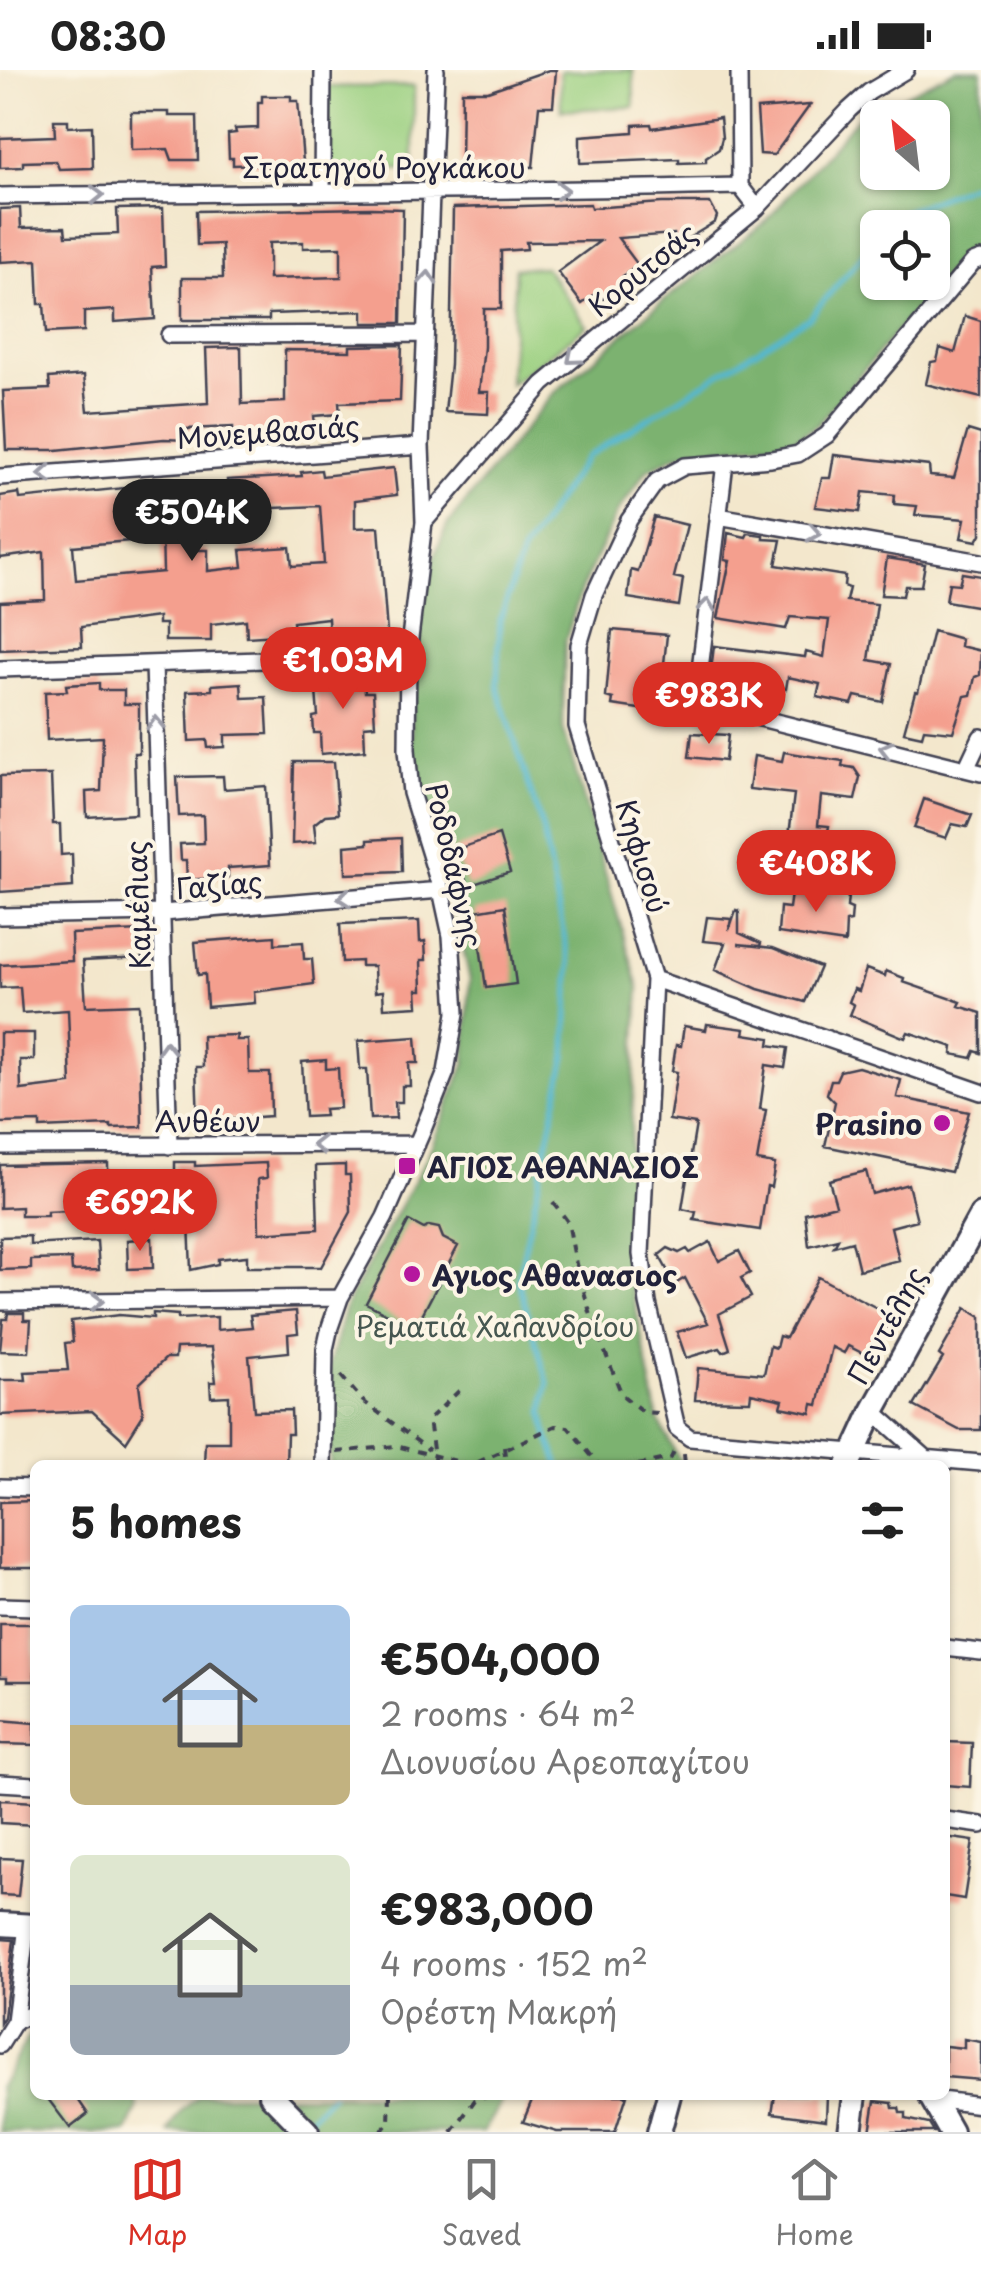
<!DOCTYPE html>
<html lang="en">
<head>
<meta charset="utf-8">
<style>
  body { margin:0; font-family:"Playpen Sans",sans-serif; background:#f6f6f6; color:#222; height:100vh; display:flex; flex-direction:column; font-size:38px; white-space:nowrap }
  * { box-sizing:border-box; margin:0 }
  p { font-size:32px; color:#767676 }
  .icon { flex:none; width:55px; height:55px; fill:none; stroke:currentColor; stroke-width:2; stroke-linecap:round; stroke-linejoin:round }
  .map { position:relative; flex:1; overflow:hidden }
  .drawer { position:absolute; left:30px; top:1390px; width:920px; height:640px; display:flex; flex-direction:column; background:#fff; border-radius:15px; box-shadow:0 2px 8px #0004 }
  .drawer>* { flex:none }
  .needle { width:65px; rotate:332deg }
  .controls { position:absolute; left:860px; top:30px; display:grid; gap:20px }
  .controls a { display:grid; place-items:center; width:90px; height:90px; border-radius:15px; background:#fff; box-shadow:0 2px 8px #0004; font-size:50px }
  .price { position:absolute; translate:-50% -85px; padding:0 22px; border-radius:35px; background:#d93025; color:#fff; font-size:32px; line-height:65px; filter:drop-shadow(0 2px 5px #0008) }
  .price::after { content:''; position:absolute; left:50%; top:60px; width:30px; height:22px; margin-left:-15px; background:inherit; clip-path:polygon(0 0,100% 0,50% 100%) }
  .price.selected { background:#222; color:#fff }
  ul { padding:0; list-style:none }
  li { display:flex; align-items:center; gap:30px; height:250px; padding:0 40px }
  li span { display:grid; place-items:center; flex:none; width:280px; height:200px; border-radius:15px; color:#555 }
  li>.icon { margin-inline-start:auto }
  span .icon { width:120px; height:120px; fill:#fffc; stroke-width:1 }
  li b { font-size:42px }
  h2 { display:flex; justify-content:space-between; align-items:center; height:120px; padding:0 40px; font-size:42px }
  .status { display:flex; justify-content:space-between; align-items:center; height:70px; padding:0 50px; background:#fff; direction:ltr }
  .status svg { height:28px; fill:currentColor }
  .tabs { display:flex; justify-content:space-around; align-items:center; height:140px; border-top:2px solid #e0e0e0; background:#fff; font-size:28px; color:#767676 }
  .tabs a { display:grid; justify-items:center; gap:5px }
  .tabs .selected { color:#d93025 }
  .map>svg:first-child { display:block }
  .green { fill:#9bd081; stroke:#5e795e; stroke-width:2.5 }
  .forest { fill:#7cb26f; stroke:#4f6a55; stroke-width:2.5; fill-rule:evenodd }
  .lines { fill:none; stroke-linecap:round; stroke-linejoin:round }
  .stream { stroke:#52b7d1; stroke-width:5 }
  .building { fill:#f49f8e; fill-rule:evenodd }
  .street-casing { stroke:#414051; stroke-width:20 }
  .secondary-casing { stroke:#414051; stroke-width:28 }
  .path { stroke:#414051; stroke-width:4; stroke-dasharray:8 8; stroke-linecap:butt }
  .street { stroke:#fff; stroke-width:15 }
  .secondary { stroke:#fff; stroke-width:22 }
  .oneway { stroke:#9c9ca7 }
  .poi-dot { fill:#b5179e; stroke:#fcf5e5; stroke-width:4 }
  .labels { text-anchor:middle; dominant-baseline:central; stroke-width:8; stroke-linejoin:round; paint-order:stroke }
  .street-label { font-size:28px; fill:#22223b; stroke:#fcf5e5 }
  .poi-label { font-size:28px; font-weight:bold; fill:#22223b; stroke:#fcf5e5; text-anchor:start }
  .park-label { font-size:28px; fill:#465650; stroke:#fcf5e5 }
</style>
</head>
<body>
<div class="status"><b>08:30</b><svg viewBox="0 0 49 12"><path d="M0 12V9h3v3zM5 12V6h3v6zM10 12V3h3v9zM15 12V0h3v12zM26 1h20v11H26zM47 4h2v5h-2z"/></svg></div>
<div class="map">
<svg width="981" height="2062" viewBox="0 0 981 2062">
  <rect width="100%" height="100%" fill="#fcf5e5"/>
  <filter id="ink" filterUnits="userSpaceOnUse"><feTurbulence type="fractalNoise" baseFrequency=".01" numOctaves="2"/><feDisplacementMap in="SourceGraphic" scale="20" xChannelSelector="R" yChannelSelector="G"/><feConvolveMatrix kernelMatrix="1 2 1 2 8 2 1 2 1" color-interpolation-filters="sRGB"/></filter>
  <filter id="wash" filterUnits="userSpaceOnUse"><feTurbulence type="fractalNoise" baseFrequency=".0048" numOctaves="4" result="noise"/><feDisplacementMap in="SourceGraphic" scale="40" xChannelSelector="R" yChannelSelector="G"/><feGaussianBlur stdDeviation="2.25" result="paint"/><feColorMatrix in="noise" values="0 0 0 0 0 0 0 0 0 0 0 0 0 0 0 0 0 1.4 0 .05"/><feComposite in="paint" operator="in"/></filter>
  <g filter="url(#wash)">
    <rect width="100%" height="100%" fill="#f3e7cc"/>
    <path class="green" d="M633,0L634,37L561,40L560,1Z
      M414,16V99L327,100V17Z
      M545,197L587,256L510,314L515,198Z"/>
    <path class="forest" d="M955,0H981V175L966,180L817,355L792,371L681,383L647,400L617,443L581,520L565,572L563,658L639,918L629,1100V1203L658,1349L682,1395H330L329,1295L345,1237L426,1089L465,995L470,910L450,817L411,690L413,539L447,455L553,324L657,236L765,152L855,50ZM878,48H932V102H878ZM878,158H932V212H878Z
      M35,1966V2025H135L138,2037L127,2062H0V2016L28,1967Z
      M200,2025H254L290,2062H168L183,2039Z
      M284,2025H505L483,2062H323Z"/>
    <g class="lines">
      <path class="stream" d="M886,158L896,145L981,111
        M559,1395L548,1366L543,1342L548,1313L518,1209L566,986L570,895L542,757L497,615L500,550L522,483L586,387L810,247L878,167
        M306,2051L332,2025"/>
    </g>
    <g id="blocks">
      <path class="building" d="M549,0H556L553,36H539L533,97L461,95L462,21H488Z
        M262,26H291V31H298L303,92H291L292,96L264,97V94L233,95V88H229L228,64L236,63L235,59L258,58V32H262Z
        M810,35L774,85L760,84L757,39Z
        M131,42H169V46H197L198,90H172L168,79L131,80Z
        M720,48L722,68L719,79L706,88V92L679,93V89L580,93V66L633,62V55L651,54L652,58Z
        M54,50H68V57L92,56L93,98L59,99L56,91L23,92V97L0,98V68L55,66Z
        M662,133H710L717,146L715,152L684,171L674,172V164L618,168L638,195L623,206L627,212L603,229L598,222L582,234L558,202L600,171L526,172L527,179L501,181V239H484V277L479,322H489L488,344L445,342L450,295L453,138L590,134L591,138Z
        M20,138L21,158L65,157L66,166L118,164L117,139L163,138L165,196L152,197L155,249L115,252V240L84,242V261L46,263L44,234H39L37,190L0,192V139Z
        M371,138L403,139L401,253H363V241L269,244V250H182V208H223L222,174L197,175L196,141ZM303,172V178L341,177V207L269,209V173Z
        M965,246L981,251V328L926,314L931,292L937,291L940,278L955,283Z
        M402,275L400,331L339,333L340,344L314,346L315,356L233,366V357L187,359V370L164,369L56,380H6L3,321L50,319L49,308L84,305L88,341L208,333L206,278L241,277L242,334L285,332V280L350,281V276Z
        M968,360L981,364V464L977,471L961,468L965,449L915,445L917,436L894,434L895,425L863,422L860,442L815,437L822,408H830L834,385L929,396L930,406L954,408Z
        M394,398L397,425L355,430V458L379,457L387,563L329,567L328,548L293,552L294,564L247,567L246,550L211,554V571H165V554H158V547L81,557L82,577L0,580V532L45,530L44,482L0,488V426L19,423L20,429L124,418L125,426L156,424V429L191,427L195,480H208V501L243,497L241,480L290,477L292,496L324,494L320,436L228,440L227,410L302,406L301,402L321,400L322,406ZM162,462L163,502L76,510L73,476L129,471V465Z
        M654,447L687,455L674,507L683,509L679,536L628,528L631,500L638,502Z
        M728,463L746,467L748,463L763,465V469L781,470L776,495L845,506L844,516L849,518L846,531L877,534L869,590L891,594L883,632L855,626L852,634L817,627L820,614L788,607L786,619L753,614L751,620L719,616L721,602L711,600L714,576L805,587L806,582L824,587L829,550L790,547L786,559L718,548L730,491L725,490Z
        M887,488L925,494L921,516H905L903,526L881,525Z
        M962,503L981,506V537L946,531L949,513L959,514Z
        M612,560L667,565L659,642L612,635L613,629L606,627Z
        M933,561L961,569L960,576L981,581L980,605L975,607L971,625L965,626L953,662L924,659L922,666L904,662L915,622H918Z
        M363,601L365,622H373L375,655L364,656L365,680L321,684L320,663H314L313,647L318,646L315,608H324V603Z
        M99,613V620H124V634H139V683H134L136,744L87,747L86,722L101,721L103,667L47,670L45,622L67,621L66,615Z
        M241,613L242,628L266,627L268,664L225,665V677L208,678L207,670L189,671L187,621L212,620V615Z
        M692,663L728,665L725,691L689,687Z
        M784,682L843,691L842,696L854,698L860,707L855,730L821,726L818,755L829,756L825,778L788,774L794,724L749,719L754,686L782,691Z
        M294,692H334L338,744L325,745L314,754L316,772L292,774Z
        M51,705L53,754H60L61,785L72,784L73,817L0,822V706Z
        M223,706L224,719L266,716L270,795L228,798V807L187,810L186,790H181L180,774L204,773L203,745L179,746L177,707Z
        M924,729L972,745L967,757L952,754L946,768L914,758Z
        M499,765L510,802L468,816L454,780Z
        M401,768L402,802L346,804L345,776L368,774V770Z
        M792,816L841,822L848,826L847,837L852,839L851,851L846,852L845,873L778,863L780,837L789,838Z
        M505,836L516,914L486,918L475,841Z
        M736,840L739,841V863L761,873L760,876L738,874L773,878L820,897L805,932L758,919L715,900L725,873L703,871L707,847L731,849L729,860Z
        M419,851L420,872L425,871L426,890H421L422,920H417L418,936L384,938L383,921L375,922L374,896H361V891L342,892L340,854Z
        M141,861L142,888L83,891L86,936L139,934L142,1057L111,1058V1055L40,1058V1052L0,1053V963H34V990H20L21,1020L71,1014L68,940L22,943L20,917L0,918V895L72,891L71,864Z
        M275,866V874L303,872L304,889H312L314,914L254,922L255,933L207,937L205,904L198,905L195,872Z
        M866,899L885,906L886,901L904,908L903,912L961,932L959,936L981,943V983L975,981L972,988L952,984L953,977L908,962L905,968L850,945L854,935L849,932L854,919L859,921Z
        M707,954L745,959L744,964L770,968L769,975L788,978L785,998L766,995L760,1039L766,1040L757,1091L775,1094L771,1117L767,1116L760,1160L694,1150L696,1142L682,1139L696,1054L669,1050L677,1002L672,1001L676,975L681,976L684,956L706,960Z
        M237,965L236,970H248L249,1003H270L271,1046L198,1051L196,997H203L202,966Z
        M416,967L418,993H409L410,1016H402V1032H395L396,1048L370,1049L367,999H360L358,971Z
        M326,990V999L338,998L340,1038L324,1039L325,1046L305,1047L302,992Z
        M858,997L901,1010L897,1027L969,1042L951,1102L825,1076L835,1032L827,1024L831,1010H836L840,1001Z
        M175,1092H195V1096L266,1093L267,1108L258,1109L259,1163L318,1159L316,1096L345,1095V1105H350L351,1142L321,1197H247V1186L218,1189V1194L191,1200L189,1152L188,1149H182V1140L176,1141V1136L47,1142V1146H21V1137L0,1138V1095L108,1093V1101L143,1099V1103L175,1102Z
        M866,1101L872,1124L908,1114L917,1150L891,1157L899,1190L859,1200L852,1171L834,1176L838,1169L809,1176L805,1143L836,1135L829,1110Z
        M409,1151L424,1159L429,1156L439,1158L443,1168L458,1176L415,1258L366,1233Z
        M30,1166V1175L97,1171L99,1200L72,1201L71,1189L31,1190V1199L0,1200V1167Z
        M152,1168L153,1198L128,1199L127,1170Z
        M710,1172L719,1191L739,1181L750,1203L741,1208L751,1227L719,1244L730,1279L723,1282L720,1278L686,1288L677,1262L708,1253L685,1208L675,1214L659,1185L668,1178L679,1183L687,1179L690,1183Z
        M818,1207L892,1246L870,1287L848,1276L844,1283L832,1277L818,1335L813,1334L811,1343L781,1337L783,1330L751,1323L750,1331L695,1330L698,1298L764,1304L770,1276L776,1278L779,1266L786,1268Z
        M966,1238L981,1247V1360H959L914,1336L943,1288L939,1285Z
        M296,1241L298,1263L288,1264L289,1282L249,1286L254,1341L291,1340L292,1364H287L286,1395H204L205,1372H229V1326L211,1327L210,1312H216L212,1277L176,1278L175,1288H166L139,1314L143,1345L126,1372L92,1341L0,1345V1310H26L25,1302L68,1300L65,1273L73,1272L71,1251L119,1245L153,1248V1243L178,1245V1249L217,1247V1260L252,1257L250,1245Z
        M8,1243H24V1250H31L29,1282L0,1281L3,1249H7Z
        M35,1431V1498H0V1432Z
        M0,1554H33L35,1611H7V1607H0Z
        M0,1650L35,1653V1675L0,1674Z
        M945,1672L972,1673L970,1717L945,1715Z
        M0,1730L35,1732V1755L0,1753Z
        M945,1767L973,1771L964,1829L945,1826Z
        M0,1788L22,1789L18,1826L0,1825Z
        M0,1869L14,1870L4,1947L0,1953Z
        M964,1969L981,1972V2010L945,2007V1976L964,1978Z
        M45,2025H75L88,2044L70,2058Z
        M534,2025H627L615,2062H557L523,2052Z
        M775,2025H827L826,2050L772,2043Z
        M875,2031L892,2033L893,2038H899L900,2043H906V2049L929,2054L934,2062H870Z"/>
    </g>
  </g>
  <g filter="url(#ink)">
    <use href="#blocks" fill-opacity="0" stroke="#414051" stroke-width="2.5"/>
    <g class="lines">
      <defs>
        <path id="street" d="M739,0L740,116
          M322,121L323,0
          M0,126C247,122 493,122 740,116L757,138
          M981,189L973,192L827,365L798,384L771,389L685,396L657,411L629,450L594,525L579,575L577,656L654,909L641,1184L648,1233L677,1358L690,1368L981,1393
          M169,265L425,264
          M725,393L696,632L981,703
          M0,407L421,376
          M718,446L981,492
          M424,452L543,314L757,138L849,40L869,22L906,0
          M154,594L169,1076
          M0,599L408,585
          M966,699L981,667
          M0,846L162,843L441,820
          M654,909L981,1022
          M0,1076L417,1074
          M0,1232L340,1228
          M873,1341L925,1387
          M323,1395L325,1279L330,1257L340,1228L385,1147L422,1062L446,1002L456,943L451,866L441,820L411,723L407,679L408,585L424,452L421,376L436,0
          M0,1417L35,1418
          M0,1536L35,1537
          M945,1578L981,1582
          M0,1713L35,1715
          M945,1750L981,1755
          M15,1951L35,1943
          M0,1975L15,1951L27,1856
          M932,2029L981,2035"/>
        <path id="secondary" d="M848,1395L873,1341L981,1145
          M0,1854L35,1856
          M271,2025L307,2062
          M930,2025L951,2062
          M659,2062L669,2025
          M850,2062L855,2025"/>
      </defs>
      <use href="#street" class="street-casing"/>
      <use href="#secondary" class="secondary-casing"/>
      <path class="path" d="M553,1132L568,1152L576,1194L592,1249L622,1325L643,1342L658,1343
        M341,1306L363,1331L429,1380
        M504,1377L506,1395
        M337,1382L396,1376L472,1395L555,1356L568,1357L599,1395
        M684,1384L685,1395
        M435,1395L429,1349L460,1320
        M638,1395L671,1388L676,1377
        M381,2062L389,2052L390,2025
        M452,2062L475,2030L494,2025"/>
      <use href="#street" class="street"/>
      <use href="#secondary" class="secondary"/>
    </g>
    <defs><path id="oneway-chevron" d="M-2-3.5L2.5 0L-2 3.5" fill="none" stroke-width="1.6" stroke-linecap="round" stroke-linejoin="round" transform="scale(2.5)"/></defs>
    <g class="oneway">
      <use href="#oneway-chevron" transform="translate(562 120) rotate(-1)"/>
      <use href="#oneway-chevron" transform="translate(97 125) rotate(-1)"/>
      <use href="#oneway-chevron" transform="translate(428 208) rotate(-86)"/>
      <use href="#oneway-chevron" transform="translate(573 288) rotate(140)"/>
      <use href="#oneway-chevron" transform="translate(45 404) rotate(176)"/>
      <use href="#oneway-chevron" transform="translate(814 463) rotate(10)"/>
      <use href="#oneway-chevron" transform="translate(707 535) rotate(-83)"/>
      <use href="#oneway-chevron" transform="translate(156 653) rotate(-92)"/>
      <use href="#oneway-chevron" transform="translate(886 679) rotate(-166)"/>
      <use href="#oneway-chevron" transform="translate(344 828) rotate(175)"/>
      <use href="#oneway-chevron" transform="translate(166 978) rotate(-92)"/>
      <use href="#oneway-chevron" transform="translate(319 1075) rotate(180)"/>
      <use href="#oneway-chevron" transform="translate(97 1231) rotate(-1)"/>
    </g>
  </g>
  <g class="poi-dot">
    <circle cx="942" cy="1053" r="10"/>
    <rect x="397" y="1086" width="20" height="20" rx="5"/>
    <circle cx="412" cy="1204" r="10"/>
  </g>
  <g class="labels">
    <g class="street-label">
      <text x="384" y="96">Στρατηγού Ρογκάκου</text>
      <text transform="translate(642 199) rotate(-39)">Κορυτσάς</text>
      <text transform="translate(268 361) rotate(-4)">Μονεμβασιάς</text>
      <text transform="translate(643 786) rotate(73)">Κηφισού</text>
      <text transform="translate(455 795) rotate(77)">Ροδοδάφνης</text>
      <text transform="translate(219 814) rotate(-5)">Γαζίας</text>
      <text transform="translate(137 835) rotate(-92)">Καμέλιας</text>
      <text x="208" y="1050">Ανθέων</text>
      <text transform="translate(886 1255) rotate(-61)">Πεντέλης</text>
    </g>
    <g class="poi-label">
      <text x="922" y="1053" text-anchor="end">Prasino</text>
      <text x="427" y="1096">ΑΓΙΟΣ ΑΘΑΝΑΣΙΟΣ</text>
      <text x="432" y="1204">Αγιος Αθανασιος</text>
    </g>
    <g class="park-label">
      <text x="495" y="1255">Ρεματιά Χαλανδρίου</text>
    </g>
  </g>
</svg>
<div class="controls">
<a><svg class="needle" viewBox="-14 -14 28 28"><path d="M0-13l5 13h-10z" fill="#e53935"/><path d="M0 13l5-13h-10z" fill="#767676"/></svg></a>
<a><svg class="icon" aria-label="locate" viewBox="0 0 24 24"><circle cx="12" cy="12" r="6"/><path d="M12 2v4M12 18v4M2 12h4M18 12h4"/></svg></a>
</div>
<b class="price selected" style="left:192px;top:494px">€504K</b>
<b class="price" style="left:343px;top:642px">€1.03M</b>
<b class="price" style="left:709px;top:677px">€983K</b>
<b class="price" style="left:816px;top:845px">€408K</b>
<b class="price" style="left:140px;top:1184px">€692K</b>
<section class="drawer">
<h2>5 homes<svg class="icon" aria-label="filters" viewBox="0 0 24 24"><path d="M4 7h16M4 17h16"/><circle cx="9" cy="7" r="2"/><circle cx="15" cy="17" r="2"/></svg></h2>
<ul>
<li><span style="background:linear-gradient(#a9c7e8 60%,#c2b280 0)"><svg class="icon" aria-label="home" viewBox="0 0 24 24"><path d="M3 11l9-7 9 7M6 9v11h12V9"/></svg></span><div><b>€504,000</b><p>2 rooms · 64 m²</p><p>Διονυσίου Αρεοπαγίτου</p></div></li>
<li><span style="background:linear-gradient(#dfe7d0 65%,#9aa5b1 0)"><svg class="icon" aria-label="home" viewBox="0 0 24 24"><path d="M3 11l9-7 9 7M6 9v11h12V9"/></svg></span><div><b>€983,000</b><p>4 rooms · 152 m²</p><p>Ορέστη Μακρή</p></div></li>
</ul>
</section>
</div>
<nav class="tabs">
<a class="selected"><svg class="icon" aria-label="map" viewBox="0 0 24 24"><path d="M3 6l6-2 6 2 6-2v14l-6 2-6-2-6 2zM9 4v14M15 6v14"/></svg>Map</a>
<a><svg class="icon" aria-label="saved" viewBox="0 0 24 24"><path d="M7 4h10v16l-5-4-5 4z"/></svg>Saved</a>
<a><svg class="icon" aria-label="home" viewBox="0 0 24 24"><path d="M3 11l9-7 9 7M6 9v11h12V9"/></svg>Home</a>
</nav>
</body>
</html>
